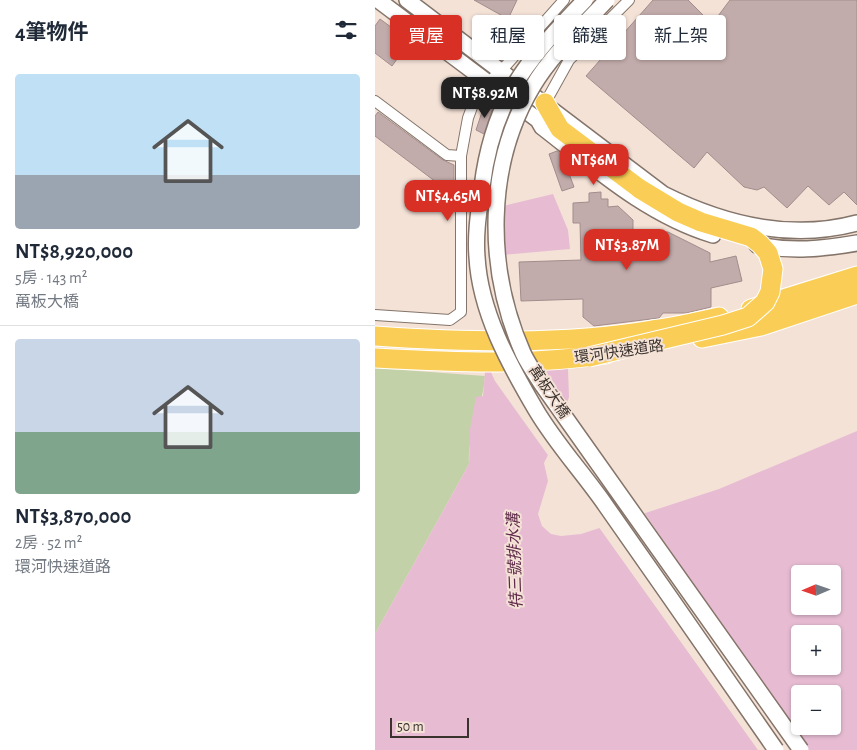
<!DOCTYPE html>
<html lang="zh-TW">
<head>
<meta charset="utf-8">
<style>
  body { margin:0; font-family:"Alegreya Sans","Noto Sans TC",sans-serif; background:#f6f6f7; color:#1f2937; height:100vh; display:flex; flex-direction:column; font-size:19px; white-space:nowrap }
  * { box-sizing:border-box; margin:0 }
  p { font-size:16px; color:#747a83 }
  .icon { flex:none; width:28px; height:28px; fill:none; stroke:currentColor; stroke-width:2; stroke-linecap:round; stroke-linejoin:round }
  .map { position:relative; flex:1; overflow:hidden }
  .details { display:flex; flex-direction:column; background:#fff; width:375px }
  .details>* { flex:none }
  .top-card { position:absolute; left:15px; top:15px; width:391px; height:45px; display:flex; gap:10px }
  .needle { width:32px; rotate:268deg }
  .buttons { position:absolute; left:416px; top:565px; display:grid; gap:10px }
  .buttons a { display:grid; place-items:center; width:50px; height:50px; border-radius:5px; background:#fff; box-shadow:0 1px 4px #0004; font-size:25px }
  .scale { position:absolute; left:15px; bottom:12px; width:79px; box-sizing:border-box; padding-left:5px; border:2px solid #39322d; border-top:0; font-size:14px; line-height:18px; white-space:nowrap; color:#39322d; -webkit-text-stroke:4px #f4e2d7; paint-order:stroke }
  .price { position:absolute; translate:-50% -42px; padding:0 11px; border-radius:10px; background:#d93025; color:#fff; font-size:16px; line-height:32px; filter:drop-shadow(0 1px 2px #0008) }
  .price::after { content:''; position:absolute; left:50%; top:30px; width:15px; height:11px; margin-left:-8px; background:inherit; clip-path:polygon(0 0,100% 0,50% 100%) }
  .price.current { background:#222; color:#fff }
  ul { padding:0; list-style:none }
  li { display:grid; align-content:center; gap:10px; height:265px; padding:0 15px }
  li+li { border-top:1px solid #e0e1e3 }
  li span { display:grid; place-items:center; height:155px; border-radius:5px; color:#555 }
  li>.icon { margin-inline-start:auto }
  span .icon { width:90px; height:90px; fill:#fffc; stroke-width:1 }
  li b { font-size:21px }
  h2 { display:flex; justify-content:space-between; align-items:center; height:60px; padding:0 15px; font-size:21px }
  .tag { padding:0 18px; border-radius:5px; background:#fff; box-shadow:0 1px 4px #0004; font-size:18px; line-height:45px }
  .tag.current { background:#d93025; color:#fff }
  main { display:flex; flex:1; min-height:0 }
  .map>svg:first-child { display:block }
  .green { fill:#c3d1a8 }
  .water { fill:#e7bcd3; fill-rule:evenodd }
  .pier { fill:#f4e2d7 }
  .building { fill:#c2acab; stroke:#a28d8c }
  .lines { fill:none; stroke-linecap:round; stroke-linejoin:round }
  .street-casing { stroke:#847469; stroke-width:12 }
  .secondary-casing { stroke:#847469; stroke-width:18 }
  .highway-casing { stroke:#fff; stroke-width:21 }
  .street { stroke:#fff; stroke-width:10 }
  .secondary { stroke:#fff; stroke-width:15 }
  .highway { stroke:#face56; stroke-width:19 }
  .secondary-bridge-casing { stroke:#847469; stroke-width:18; stroke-linecap:butt }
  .highway-bridge-casing { stroke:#fff; stroke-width:21; stroke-linecap:butt }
  .secondary-bridge { stroke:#fff; stroke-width:15 }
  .highway-bridge { stroke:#face56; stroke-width:19 }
  .labels { text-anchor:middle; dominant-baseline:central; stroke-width:4; stroke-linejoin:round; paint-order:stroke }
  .street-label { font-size:15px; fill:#39322d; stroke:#f4e2d7 }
  .water-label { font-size:16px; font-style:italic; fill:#5e2949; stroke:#f4e2d7 }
</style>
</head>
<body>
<main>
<section class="details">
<h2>4筆物件<svg class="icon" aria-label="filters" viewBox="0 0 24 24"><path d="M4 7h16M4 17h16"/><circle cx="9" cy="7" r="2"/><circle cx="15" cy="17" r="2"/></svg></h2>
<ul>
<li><span style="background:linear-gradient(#bfe0f5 65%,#9aa5b1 0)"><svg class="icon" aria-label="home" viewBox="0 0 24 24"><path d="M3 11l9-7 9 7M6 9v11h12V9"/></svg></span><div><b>NT$8,920,000</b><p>5房 · 143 m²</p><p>萬板大橋</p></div></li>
<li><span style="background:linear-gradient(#c9d6e8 60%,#7fa58c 0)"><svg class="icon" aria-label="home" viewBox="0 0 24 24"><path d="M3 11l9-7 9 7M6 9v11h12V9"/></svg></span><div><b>NT$3,870,000</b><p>2房 · 52 m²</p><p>環河快速道路</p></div></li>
</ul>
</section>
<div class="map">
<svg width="482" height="750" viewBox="0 0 482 750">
  <rect width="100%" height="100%" fill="#f4e2d7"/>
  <path class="green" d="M0,368L110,376C108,406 92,437 94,464L0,634Z"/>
  <path class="water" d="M178,194L193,230L195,249L128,255V206Z
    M193,369L194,397L180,441L169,463L173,481L163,514L167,526L176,534L186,536L206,534L344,489L482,431V750H0V634L94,464L95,429L101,397L108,396L110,372ZM425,574H458V606H425ZM425,634H458V666H425ZM425,694H458V726H425Z"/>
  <path class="pier" d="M167,367L194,405L182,442L175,458L120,381L115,370Z
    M268,511L433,750H383L223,526Z"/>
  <path class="building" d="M99,0H142L133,19Z
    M278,0H313L337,24L355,0H482V205L469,192L454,205L433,186L412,208L389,187L382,190L369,187L332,152L319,168L211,76Z
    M5,19L35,41L17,66L0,53V26Z
    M110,103L118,107L109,134L101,130Z
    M3,112L68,160L79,165V185L61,182L0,136V116Z
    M182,151L187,155L199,187L187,191L174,154Z
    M226,192V199H233V207L243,206L258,220V234L293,232L335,253V262L361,256L367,281L336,288V307L311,313H288L284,318L219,326L208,317V299L146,301L144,262L206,260L205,223H198V203L214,202V193Z"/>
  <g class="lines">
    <defs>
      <path id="street" d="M0,101L72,155L86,156
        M169,105L194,60L254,0
        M0,315L75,320L86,312V156L93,118L103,91L126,71L189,0"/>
      <path id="secondary" d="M3,0L163,120L167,127C220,168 272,215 338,235
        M32,0L288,194C348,224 415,241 482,223
        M382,245C417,252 447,249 482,243"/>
      <path id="highway" d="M170,103L185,129L265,189
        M376,309L482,276
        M0,336C89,342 189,345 277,330C300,327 322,322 344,317
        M327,338L386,326L482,294
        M0,358C77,362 154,366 231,354"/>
    </defs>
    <use href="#street" class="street-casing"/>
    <use href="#secondary" class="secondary-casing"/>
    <use href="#highway" class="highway-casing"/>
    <use href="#street" class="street"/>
    <use href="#secondary" class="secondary"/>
    <use href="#highway" class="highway"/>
    <defs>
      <path id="secondary-bridge" d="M210,0C183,28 155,57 136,91C120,121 111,154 107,187C104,210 100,234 102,257C105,312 134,364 161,410C181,444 209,474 231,506C288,587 345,669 401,750
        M232,0C207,27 177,54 158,86C110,166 111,269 148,353C153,364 161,375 168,386L426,750"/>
      <path id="highway-bridge" d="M214,357L348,325L373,317L390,302L395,292L398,269L393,253L385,244L376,237L326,222L303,212L265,189"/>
    </defs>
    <use href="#secondary-bridge" class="secondary-bridge-casing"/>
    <use href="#highway-bridge" class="highway-bridge-casing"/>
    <use href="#secondary-bridge" class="secondary-bridge"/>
    <use href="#highway-bridge" class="highway-bridge"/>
  </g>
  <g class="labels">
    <g class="street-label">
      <text transform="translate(244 352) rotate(-8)">環河快速道路</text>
      <text transform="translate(174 392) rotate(56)">萬板大橋</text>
    </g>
    <g class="water-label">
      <text transform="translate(140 561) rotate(-92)">特三號排水溝</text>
    </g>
  </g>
</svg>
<div class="buttons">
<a><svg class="needle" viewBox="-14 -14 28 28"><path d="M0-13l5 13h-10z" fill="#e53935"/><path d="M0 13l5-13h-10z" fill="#747a83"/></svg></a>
<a>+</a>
<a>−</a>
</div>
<div class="scale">50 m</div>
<b class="price current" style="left:110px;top:119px">NT$8.92M</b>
<b class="price" style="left:219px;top:186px">NT$6M</b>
<b class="price" style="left:73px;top:222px">NT$4.65M</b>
<b class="price" style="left:252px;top:271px">NT$3.87M</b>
<div class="top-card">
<a class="tag current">買屋</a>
<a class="tag">租屋</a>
<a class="tag">篩選</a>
<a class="tag">新上架</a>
</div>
</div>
</main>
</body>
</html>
